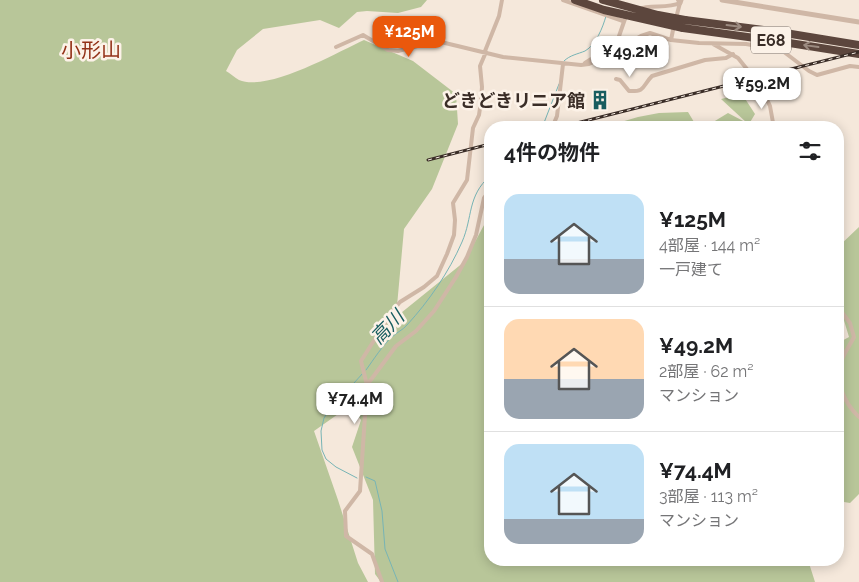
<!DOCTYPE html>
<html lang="ja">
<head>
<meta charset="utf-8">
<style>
  body { margin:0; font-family:Raleway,"Noto Sans JP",sans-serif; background:#f6f6f6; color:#202124; height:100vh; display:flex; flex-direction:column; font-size:19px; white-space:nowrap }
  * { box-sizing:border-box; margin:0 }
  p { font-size:16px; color:#757577 }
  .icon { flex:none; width:28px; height:28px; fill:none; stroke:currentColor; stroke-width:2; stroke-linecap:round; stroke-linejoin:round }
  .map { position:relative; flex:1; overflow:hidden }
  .details { position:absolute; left:484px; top:121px; width:360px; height:445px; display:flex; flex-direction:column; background:#fff; border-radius:20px; box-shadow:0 2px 12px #0003 }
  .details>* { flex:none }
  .price { position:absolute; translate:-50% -42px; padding:0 11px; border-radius:10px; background:#fff; color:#222; font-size:16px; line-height:32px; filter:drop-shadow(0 1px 2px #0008) }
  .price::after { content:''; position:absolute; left:50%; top:30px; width:15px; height:11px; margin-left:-8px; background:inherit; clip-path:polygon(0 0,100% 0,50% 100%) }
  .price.on { background:#ea580c; color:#fff }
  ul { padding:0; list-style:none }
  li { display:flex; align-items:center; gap:15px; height:125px; padding:0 20px }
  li+li { border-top:1px solid #e0e0e0 }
  li span { display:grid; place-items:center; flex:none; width:140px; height:100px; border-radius:15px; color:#555 }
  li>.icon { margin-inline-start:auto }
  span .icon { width:60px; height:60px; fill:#fffc; stroke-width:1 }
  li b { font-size:21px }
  h2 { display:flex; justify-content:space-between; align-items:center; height:60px; padding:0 20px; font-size:21px }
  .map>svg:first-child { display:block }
  .green { fill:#b8c699 }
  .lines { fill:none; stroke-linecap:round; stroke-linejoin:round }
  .stream { stroke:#77b4b5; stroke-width:1 }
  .minor { stroke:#cfb7a6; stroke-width:4 }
  .tertiary { stroke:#cfb7a6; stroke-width:5 }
  .motorway { stroke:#5c463d; stroke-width:8 }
  .rail-casing { stroke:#3a2d27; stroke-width:3 }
  .rail { stroke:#fcf2e8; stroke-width:1; stroke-dasharray:4; stroke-linecap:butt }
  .motorway-bridge { stroke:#5c463d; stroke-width:8 }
  .oneway { stroke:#9c8b81 }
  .labels { text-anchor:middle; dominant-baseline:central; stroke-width:5; stroke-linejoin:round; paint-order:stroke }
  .shield { fill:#fcf2e8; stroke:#746861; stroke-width:1 }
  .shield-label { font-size:16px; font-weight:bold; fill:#3a2d27 }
  .poi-label { font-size:18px; font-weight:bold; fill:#3a2d27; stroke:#fcf2e8; text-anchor:end }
  .water-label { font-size:19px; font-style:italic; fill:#185d60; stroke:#fcf2e8 }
  .quarter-label { font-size:20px; fill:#923117; stroke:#fcf2e8 }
</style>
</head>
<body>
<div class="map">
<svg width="859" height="582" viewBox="0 0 859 582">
  <rect width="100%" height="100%" fill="#f5e8db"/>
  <path class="green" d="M0,0H427L421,7L398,13L367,11L357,12L339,28L320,20L263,29L237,50L226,71C230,73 235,78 239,80C268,92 336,53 364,40L413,61L456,94L458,124L432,189L404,229L396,317L464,262L490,214V560H808L815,582H381L375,574L373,500L352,447L361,420L351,405L314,431L338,500L358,563L368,582H0Z
    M742,94L755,114L749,124L756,127H705L728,113L747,123L721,99Z
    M688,112L697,127H604L638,117L659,113Z
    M859,227V494L850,503L838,501V343L849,337L839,304L838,247Z"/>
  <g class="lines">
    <path class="stream" d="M564,61C570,55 578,54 585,51C596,45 603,27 606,16
      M542,128L559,84
      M366,370C374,359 382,346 392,337C397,332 403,330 407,325C429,301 449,272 462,242C473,217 467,196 490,176
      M366,477L375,481L382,511L385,549L398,582
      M357,478L336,467L326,459L322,450L321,431L324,418L328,412L363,373"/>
    <path class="minor" d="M563,0L623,21
      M638,9C651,4 667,9 680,3
      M676,18L680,3L678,0
      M671,40L674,25
      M713,44L738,58L759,84
      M336,47L363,35L388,50L398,51L429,43L441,42L503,57L581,65L589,64L603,58L641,36L650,33L671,40L699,43L746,44L774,49L784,52L809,71L817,75L850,66L859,67
      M485,51L499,16L502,0
      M585,63L613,45L618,39L626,16
      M616,79L620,80L629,91C646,92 642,86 652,76L705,60L726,58L733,54
      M762,89L770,106L774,128
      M552,128L557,116L563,64
      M838,307L850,323L854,337C850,345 844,353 841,362C834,381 845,404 859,417
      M367,385L361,361L394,309L400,302L424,287L437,276L447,254L454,235L455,220L453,203L467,180L473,128L479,115L481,101L482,87L480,66L486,52
      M382,582L372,554L346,536L345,511L360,491L367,385L396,346L416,331L434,311L456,277L467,257L476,235L484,198L490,190"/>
    <path class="tertiary" d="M722,0L859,22
      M680,3L681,0"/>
    <path class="motorway" d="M685,20L779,32L859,45
      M683,28L777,41L859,54"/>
    <defs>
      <path id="rail" d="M557,128L859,52
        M428,160L490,144"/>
    </defs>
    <use href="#rail" class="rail-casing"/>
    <use href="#rail" class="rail"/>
    <path class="motorway-bridge" d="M575,0L604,10L683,28
      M603,0L658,15L685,20"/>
  </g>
  <defs><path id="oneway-shaft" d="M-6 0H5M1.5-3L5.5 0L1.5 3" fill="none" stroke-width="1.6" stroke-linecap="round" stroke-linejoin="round" transform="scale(1.25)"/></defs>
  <g class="oneway">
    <use href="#oneway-shaft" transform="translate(734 26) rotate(7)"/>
    <use href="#oneway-shaft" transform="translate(811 46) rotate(-172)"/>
  </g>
  <defs>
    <symbol id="building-bare" viewBox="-9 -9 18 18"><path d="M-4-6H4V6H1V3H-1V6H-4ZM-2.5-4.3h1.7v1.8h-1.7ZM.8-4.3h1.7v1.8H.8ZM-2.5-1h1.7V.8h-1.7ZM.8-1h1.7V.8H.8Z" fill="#185d60" stroke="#fcf2e8" stroke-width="2.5" paint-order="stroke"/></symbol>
  </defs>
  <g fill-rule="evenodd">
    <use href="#building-bare" x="586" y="86" width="28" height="28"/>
  </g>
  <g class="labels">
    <rect class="shield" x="751" y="26.5" width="40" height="27" rx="4"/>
    <g class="shield-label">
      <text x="771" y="40">E68</text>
    </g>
    <g class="poi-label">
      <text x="585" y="100">どきどきリニア館</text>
    </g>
    <g class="water-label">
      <text transform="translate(387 327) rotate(-46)">高川</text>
    </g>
    <g class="quarter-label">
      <text x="91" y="50">小形山</text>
    </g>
  </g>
</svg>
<b class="price on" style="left:409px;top:58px">¥125M</b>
<b class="price" style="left:630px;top:78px">¥49.2M</b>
<b class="price" style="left:762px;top:110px">¥59.2M</b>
<b class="price" style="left:355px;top:425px">¥74.4M</b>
<section class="details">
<h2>4件の物件<svg class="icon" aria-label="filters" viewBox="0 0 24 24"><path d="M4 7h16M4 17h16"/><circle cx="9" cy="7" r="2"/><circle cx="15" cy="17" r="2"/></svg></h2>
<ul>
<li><span style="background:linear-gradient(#bfe0f5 65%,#9aa5b1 0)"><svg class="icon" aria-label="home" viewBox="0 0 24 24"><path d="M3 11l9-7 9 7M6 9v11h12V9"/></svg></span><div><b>¥125M</b><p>4部屋 · 144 m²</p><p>一戸建て</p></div></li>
<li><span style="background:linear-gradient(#ffd9b3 60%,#9aa5b1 0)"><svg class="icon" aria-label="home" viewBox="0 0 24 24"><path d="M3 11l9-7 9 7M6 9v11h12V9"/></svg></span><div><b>¥49.2M</b><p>2部屋 · 62 m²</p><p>マンション</p></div></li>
<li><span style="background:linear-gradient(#bfe0f5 75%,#9aa5b1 0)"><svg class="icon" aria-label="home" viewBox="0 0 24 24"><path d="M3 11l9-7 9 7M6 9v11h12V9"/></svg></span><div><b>¥74.4M</b><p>3部屋 · 113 m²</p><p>マンション</p></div></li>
</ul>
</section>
</div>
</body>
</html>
